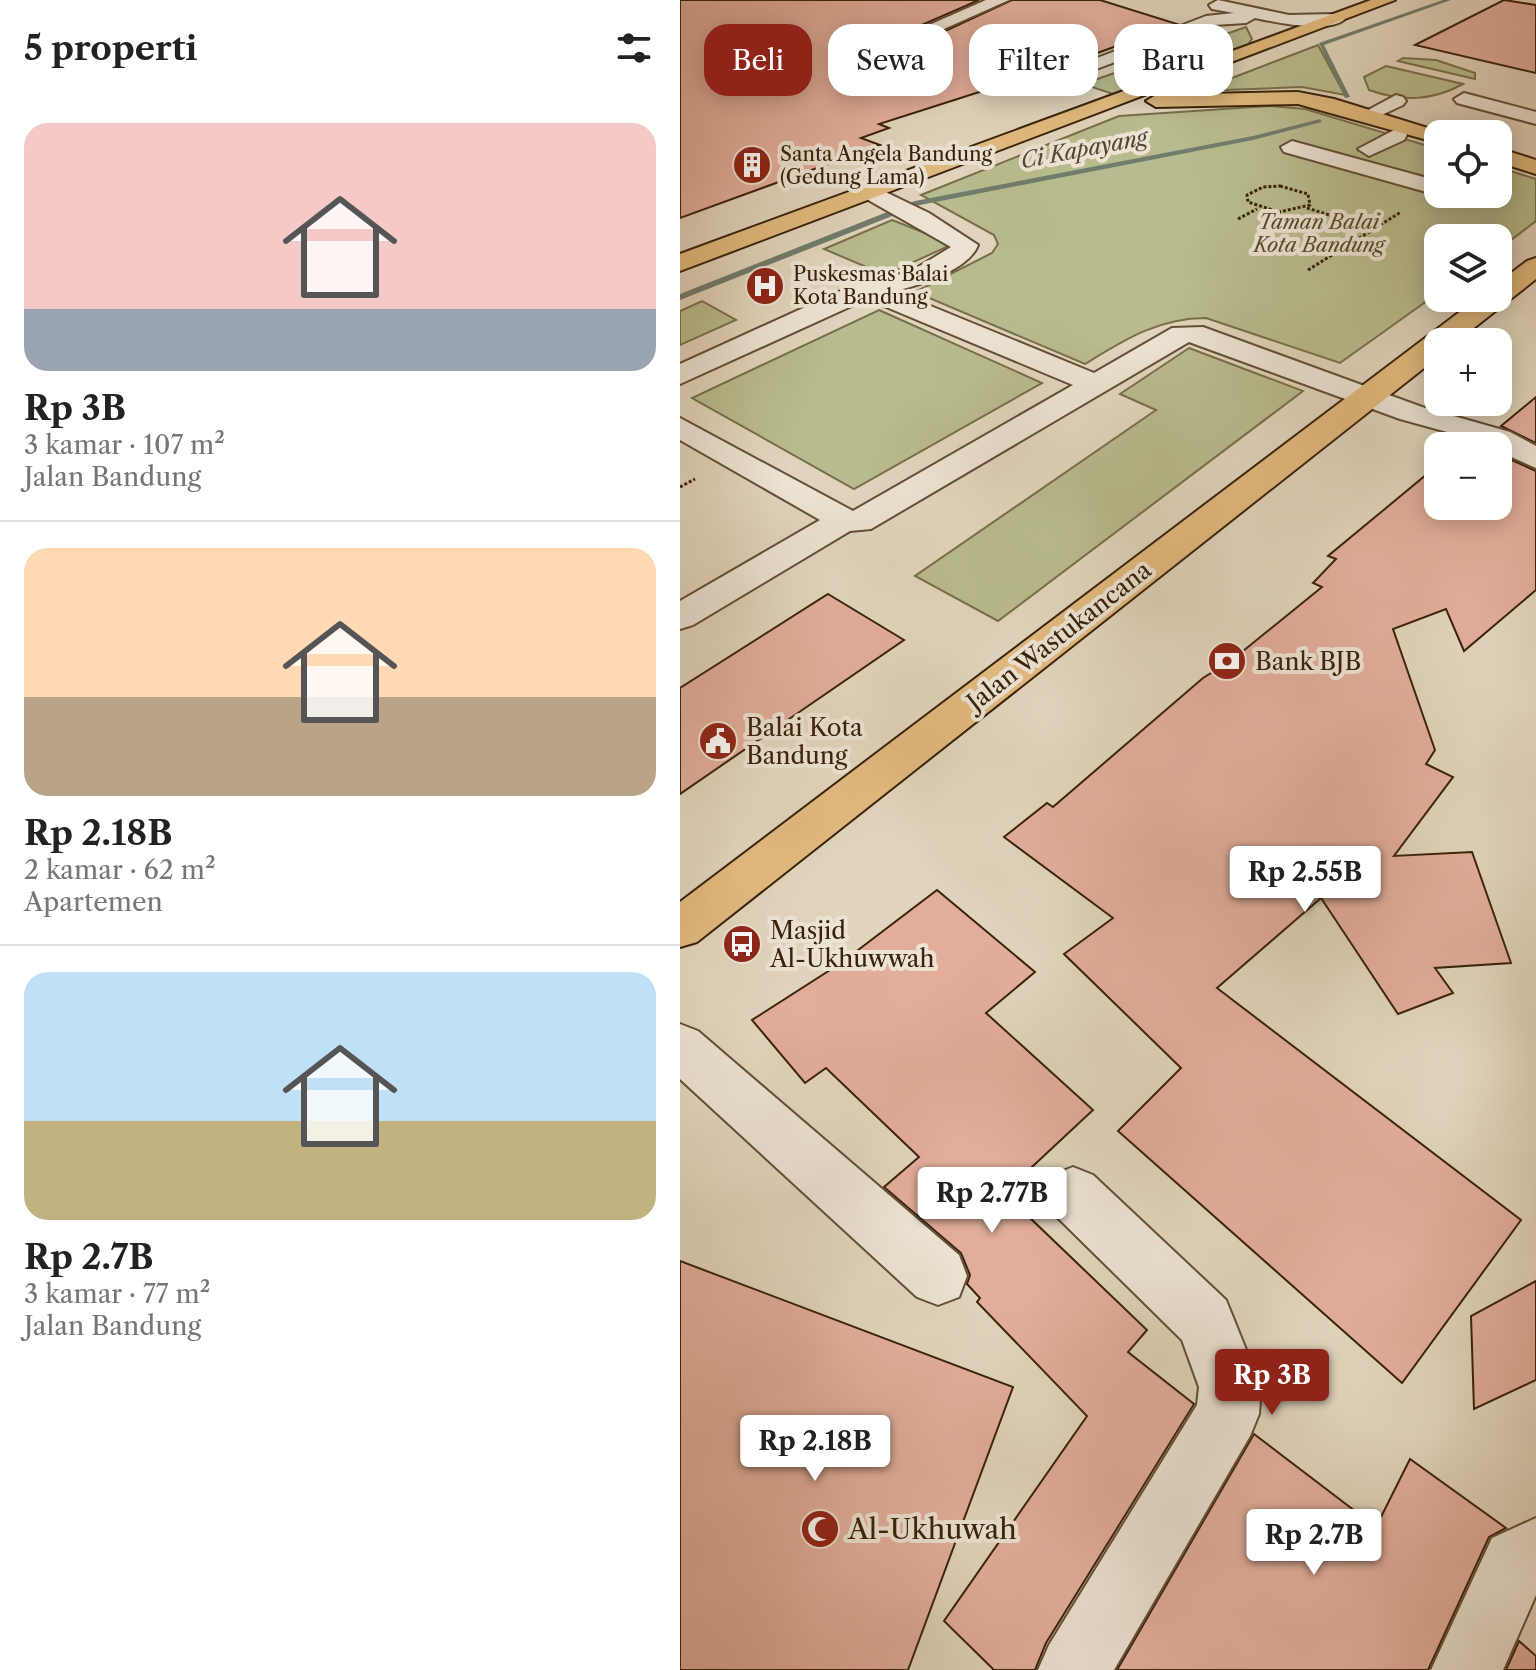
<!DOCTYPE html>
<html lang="id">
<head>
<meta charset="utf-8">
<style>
  body { margin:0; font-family:"Libre Caslon Text",serif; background:#f2f2f2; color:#222; height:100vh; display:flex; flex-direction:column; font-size:30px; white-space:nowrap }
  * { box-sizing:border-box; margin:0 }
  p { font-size:26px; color:#767676 }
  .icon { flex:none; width:44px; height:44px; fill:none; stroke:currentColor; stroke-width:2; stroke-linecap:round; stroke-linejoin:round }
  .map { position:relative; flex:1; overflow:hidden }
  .panel { display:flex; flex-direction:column; background:#fff; width:680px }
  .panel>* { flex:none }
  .hud { position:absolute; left:24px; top:24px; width:712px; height:72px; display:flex; gap:16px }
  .controls { position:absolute; left:744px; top:120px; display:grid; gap:16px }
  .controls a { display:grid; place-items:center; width:88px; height:88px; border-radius:16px; background:#fff; box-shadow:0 4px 20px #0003; font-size:40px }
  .price { position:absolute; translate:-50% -68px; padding:0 18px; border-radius:8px; background:#fff; color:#222; font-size:26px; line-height:52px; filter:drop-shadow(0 2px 4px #0008) }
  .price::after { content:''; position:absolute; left:50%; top:48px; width:24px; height:18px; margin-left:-12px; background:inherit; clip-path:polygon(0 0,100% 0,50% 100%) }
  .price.current { background:#8f2418; color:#fff }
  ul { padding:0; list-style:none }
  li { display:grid; align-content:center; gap:16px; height:424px; padding:0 24px }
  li+li { border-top:2px solid #e0e0e0 }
  li span { display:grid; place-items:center; height:248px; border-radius:24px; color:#555 }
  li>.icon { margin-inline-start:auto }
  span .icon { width:144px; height:144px; fill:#fffc; stroke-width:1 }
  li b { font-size:34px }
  h2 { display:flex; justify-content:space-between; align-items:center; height:96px; padding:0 24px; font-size:34px }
  .pill { padding:0 28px; border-radius:24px; background:#fff; box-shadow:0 4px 20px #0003; font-size:28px; line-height:72px }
  .pill.current { background:#8f2418; color:#fff }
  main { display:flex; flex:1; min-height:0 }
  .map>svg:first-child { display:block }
  .green { fill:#b8bb8d; stroke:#786e4b; stroke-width:2 }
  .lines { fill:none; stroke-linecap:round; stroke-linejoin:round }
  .stream { fill:#707c6e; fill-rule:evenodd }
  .building { fill:#e2ae9b; stroke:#392209; stroke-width:2 }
  .minor-casing { stroke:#634e36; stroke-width:4 }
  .major-casing { stroke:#392209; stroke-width:4 }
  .path { stroke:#392209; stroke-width:3; stroke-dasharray:3 2; stroke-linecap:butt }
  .minor { fill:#ece3d3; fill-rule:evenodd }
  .major { fill:#e0ba7e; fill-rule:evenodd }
  .labels { text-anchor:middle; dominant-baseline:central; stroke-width:8; stroke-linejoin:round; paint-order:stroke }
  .far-poi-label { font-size:20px; fill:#392209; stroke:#ece3d3; text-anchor:start }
  .far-park-label { font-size:20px; font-style:italic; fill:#59482a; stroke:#ece3d3 }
  .far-water-label { font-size:22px; font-style:italic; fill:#504833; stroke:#ece3d3 }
  .street-label { font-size:24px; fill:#392209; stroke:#ece3d3 }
  .poi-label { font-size:24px; fill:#392209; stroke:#ece3d3; text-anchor:start }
  .near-poi-label { font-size:28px; fill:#392209; stroke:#ece3d3; text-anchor:start }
</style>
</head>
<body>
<main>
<section class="panel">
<h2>5 properti<svg class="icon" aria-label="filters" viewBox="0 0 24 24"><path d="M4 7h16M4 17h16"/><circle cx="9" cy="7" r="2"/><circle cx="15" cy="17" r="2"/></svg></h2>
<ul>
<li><span style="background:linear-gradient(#f6c9c9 75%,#9aa5b1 0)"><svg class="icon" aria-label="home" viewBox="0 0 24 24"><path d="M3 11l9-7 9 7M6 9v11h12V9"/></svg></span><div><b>Rp 3B</b><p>3 kamar · 107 m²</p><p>Jalan Bandung</p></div></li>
<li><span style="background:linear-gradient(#ffd9b3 60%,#b9a48a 0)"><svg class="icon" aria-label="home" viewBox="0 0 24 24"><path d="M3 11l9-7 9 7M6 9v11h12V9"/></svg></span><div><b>Rp 2.18B</b><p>2 kamar · 62 m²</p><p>Apartemen</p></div></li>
<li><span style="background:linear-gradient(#bfe0f5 60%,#c2b280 0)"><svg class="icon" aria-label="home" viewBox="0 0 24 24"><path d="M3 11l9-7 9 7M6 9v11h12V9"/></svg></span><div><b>Rp 2.7B</b><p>3 kamar · 77 m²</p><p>Jalan Bandung</p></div></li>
</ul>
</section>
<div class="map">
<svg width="856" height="1670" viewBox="0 0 856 1670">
  <rect width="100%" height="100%" fill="#e1d4bc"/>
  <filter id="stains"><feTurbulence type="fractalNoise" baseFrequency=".0025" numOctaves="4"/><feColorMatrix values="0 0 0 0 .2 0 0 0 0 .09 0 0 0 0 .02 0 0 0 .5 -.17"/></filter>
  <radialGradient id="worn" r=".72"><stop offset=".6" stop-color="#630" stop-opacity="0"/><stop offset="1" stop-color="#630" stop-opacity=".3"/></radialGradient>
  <path class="green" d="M566,27L572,39L566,47L436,95L403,84Z
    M638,45L665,95L622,87L518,91Z
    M723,58L756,60L795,73V79L718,61Z
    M706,66L783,84C752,101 723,102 689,90L684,77Z
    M589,106L625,109L758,149V194H818V167L856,179V221L818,250V238H758V293L660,363L526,318C478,318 444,340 405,364L235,292L312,253L318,244L314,235L241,195L439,116Z
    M212,220L273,244L205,275L144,249Z
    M22,301L56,320L0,345V311Z
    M199,310L362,383L174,489L12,398Z
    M509,348L623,391L318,621L235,576L476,410L440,394Z"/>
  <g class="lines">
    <path class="stream" d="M763,0H771L644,45L670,97L665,98L639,43Z
      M640,119L642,122L573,140L240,205L0,300V294L235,201L573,136Z"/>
  </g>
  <path class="building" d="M0,0H299L205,41L204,46L209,51H222L332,0H420L497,24L390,63L199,124L209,128L181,138L200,145L0,218Z
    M824,0L856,5V73L735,45Z
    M856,397V443L821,426Z
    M818,454L856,471V590L784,651L766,609L713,629L755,750L746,764L773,777L714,856L792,852L831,963L755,968L773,993L718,1014L641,898L537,988L841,1220L722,1383L438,1131L501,1068L384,954L433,918L324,837L367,803L373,807L523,678L552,660L642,587L633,583L656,559L648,556L758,465V506H818Z
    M148,594L224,640L0,794V688Z
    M257,890L355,972L306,1013L413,1110L324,1193L467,1330L448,1352L514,1404L366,1643L355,1670H314L264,1621L407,1416L297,1302L300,1298L287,1284L290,1275L281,1253L204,1187L239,1157L146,1068L125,1083L72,1020L161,963Z
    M0,1261L333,1387L228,1670H0Z
    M856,1281V1380L794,1409L791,1316Z
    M574,1434L696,1527L730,1459L826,1528L809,1537L748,1670H437Z
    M839,1641L856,1656V1670H826Z"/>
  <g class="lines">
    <defs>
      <path id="minor" d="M306,0H329L221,48H209L206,44Z
        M538,0L609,15L656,14L665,19C649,34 595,22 575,18L566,23L534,25L403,74H389L386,70L526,16L554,13L532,9L529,5Z
        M784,93L856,112V124L777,103L774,99Z
        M716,95L723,97L726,101L723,105L689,121L679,115Z
        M716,129L724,130L727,135L724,140L689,156L678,149Z
        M612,141L758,181V194H762L750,193L604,152L601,147Z
        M191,185L249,213L298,245C289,270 238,286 214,291L414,373L492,328L523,327L742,407L830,432L856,446V468L818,451V446L720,419L509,342L191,529L170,531L13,625L0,629V601L140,520L0,440V418L173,511L393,385L187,299L0,384V364L178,283L230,272L271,247L183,197L179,192L183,187Z
        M767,194H808C799,204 776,204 767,194Z
        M0,1024L18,1031L279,1255L287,1276L279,1297L258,1305L237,1297L0,1079Z
        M393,1167L413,1175L546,1300L581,1387L579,1414L570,1436L434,1670H358L369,1645L517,1405L519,1387L502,1340L373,1213L365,1194L373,1175Z
        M856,1518V1595L823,1670H751L812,1538Z"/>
      <path id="major" d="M691,0H715L0,271V254Z
        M618,92L654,99L767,134H758V143L618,104L476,107L466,101L476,95Z
        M818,148L856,160V174L818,162Z
        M856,258V279L776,342H758V357L17,942L0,947V902L798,298H818V283L847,261Z"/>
    </defs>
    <use href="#minor" class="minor-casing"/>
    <use href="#major" class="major-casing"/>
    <path class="path" d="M600,186L628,194L630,205L599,212L568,202L567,195L583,187Z
      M627,208L694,229
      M558,219L577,209
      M628,270L721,212
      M0,487L15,479"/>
    <use href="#minor" class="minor"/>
    <use href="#major" class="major"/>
  </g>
  <defs>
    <symbol id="building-disc" viewBox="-11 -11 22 22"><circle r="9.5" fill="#8f2418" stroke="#ece3d3"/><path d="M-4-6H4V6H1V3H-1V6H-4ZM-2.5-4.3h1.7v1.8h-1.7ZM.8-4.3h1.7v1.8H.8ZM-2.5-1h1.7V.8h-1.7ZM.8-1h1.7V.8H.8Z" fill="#fff"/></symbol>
    <symbol id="hospital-disc" viewBox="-11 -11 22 22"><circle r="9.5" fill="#8f2418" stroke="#ece3d3"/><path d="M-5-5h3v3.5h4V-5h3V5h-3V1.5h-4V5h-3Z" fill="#fff"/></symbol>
    <symbol id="bank-disc" viewBox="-11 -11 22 22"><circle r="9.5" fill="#8f2418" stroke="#ece3d3"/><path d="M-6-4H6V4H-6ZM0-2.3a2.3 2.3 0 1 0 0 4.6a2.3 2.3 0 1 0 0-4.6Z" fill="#fff"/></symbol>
    <symbol id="civic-disc" viewBox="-11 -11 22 22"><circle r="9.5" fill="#8f2418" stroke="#ece3d3"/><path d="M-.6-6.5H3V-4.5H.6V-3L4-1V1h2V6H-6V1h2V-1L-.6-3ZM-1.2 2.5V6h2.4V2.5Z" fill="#fff"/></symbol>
    <symbol id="bus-disc" viewBox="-11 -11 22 22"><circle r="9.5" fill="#8f2418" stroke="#ece3d3"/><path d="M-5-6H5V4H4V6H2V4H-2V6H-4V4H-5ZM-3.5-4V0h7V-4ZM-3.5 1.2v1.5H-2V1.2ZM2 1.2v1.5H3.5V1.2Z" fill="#fff"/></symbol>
    <symbol id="mosque-disc" viewBox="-11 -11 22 22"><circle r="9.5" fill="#8f2418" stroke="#ece3d3"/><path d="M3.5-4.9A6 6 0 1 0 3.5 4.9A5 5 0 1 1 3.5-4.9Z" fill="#fff"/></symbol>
  </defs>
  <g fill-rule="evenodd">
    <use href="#building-disc" x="50" y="143" width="44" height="44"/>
    <use href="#hospital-disc" x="63" y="264" width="44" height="44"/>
    <use href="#bank-disc" x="525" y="639" width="44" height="44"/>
    <use href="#civic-disc" x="16" y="719" width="44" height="44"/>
    <use href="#bus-disc" x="40" y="922" width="44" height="44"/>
    <use href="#mosque-disc" x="118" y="1507" width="44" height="44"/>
  </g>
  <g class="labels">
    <g class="far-poi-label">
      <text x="100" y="154">Santa Angela Bandung<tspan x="100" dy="23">(Gedung Lama)</tspan></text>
      <text x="113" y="274">Puskesmas Balai<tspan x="113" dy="23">Kota Bandung</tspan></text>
    </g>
    <g class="far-park-label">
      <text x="639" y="222">Taman Balai<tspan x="639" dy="23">Kota Bandung</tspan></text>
    </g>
    <g class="far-water-label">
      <text transform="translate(404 149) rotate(-11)">Ci Kapayang</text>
    </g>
    <g class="street-label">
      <text transform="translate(379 636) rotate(-38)">Jalan Wastukancana</text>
    </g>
    <g class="poi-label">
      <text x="575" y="661">Bank BJB</text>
      <text x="66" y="727">Balai Kota<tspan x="66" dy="28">Bandung</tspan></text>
      <text x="90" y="930">Masjid<tspan x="90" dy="28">Al-Ukhuwwah</tspan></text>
    </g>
    <g class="near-poi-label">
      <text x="168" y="1529">Al-Ukhuwah</text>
    </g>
  </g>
  <rect width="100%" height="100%" filter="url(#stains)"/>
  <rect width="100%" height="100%" fill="url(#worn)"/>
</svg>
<div class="controls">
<a><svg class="icon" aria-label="locate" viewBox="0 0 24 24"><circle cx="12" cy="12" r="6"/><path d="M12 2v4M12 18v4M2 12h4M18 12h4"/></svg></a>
<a><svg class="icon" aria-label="layers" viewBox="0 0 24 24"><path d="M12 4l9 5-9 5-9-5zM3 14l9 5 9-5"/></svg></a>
<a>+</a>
<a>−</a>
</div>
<b class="price" style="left:625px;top:914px">Rp 2.55B</b>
<b class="price" style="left:312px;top:1235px">Rp 2.77B</b>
<b class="price current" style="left:592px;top:1417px">Rp 3B</b>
<b class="price" style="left:135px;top:1483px">Rp 2.18B</b>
<b class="price" style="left:634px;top:1577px">Rp 2.7B</b>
<div class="hud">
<a class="pill current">Beli</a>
<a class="pill">Sewa</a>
<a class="pill">Filter</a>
<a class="pill">Baru</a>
</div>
</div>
</main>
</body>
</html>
